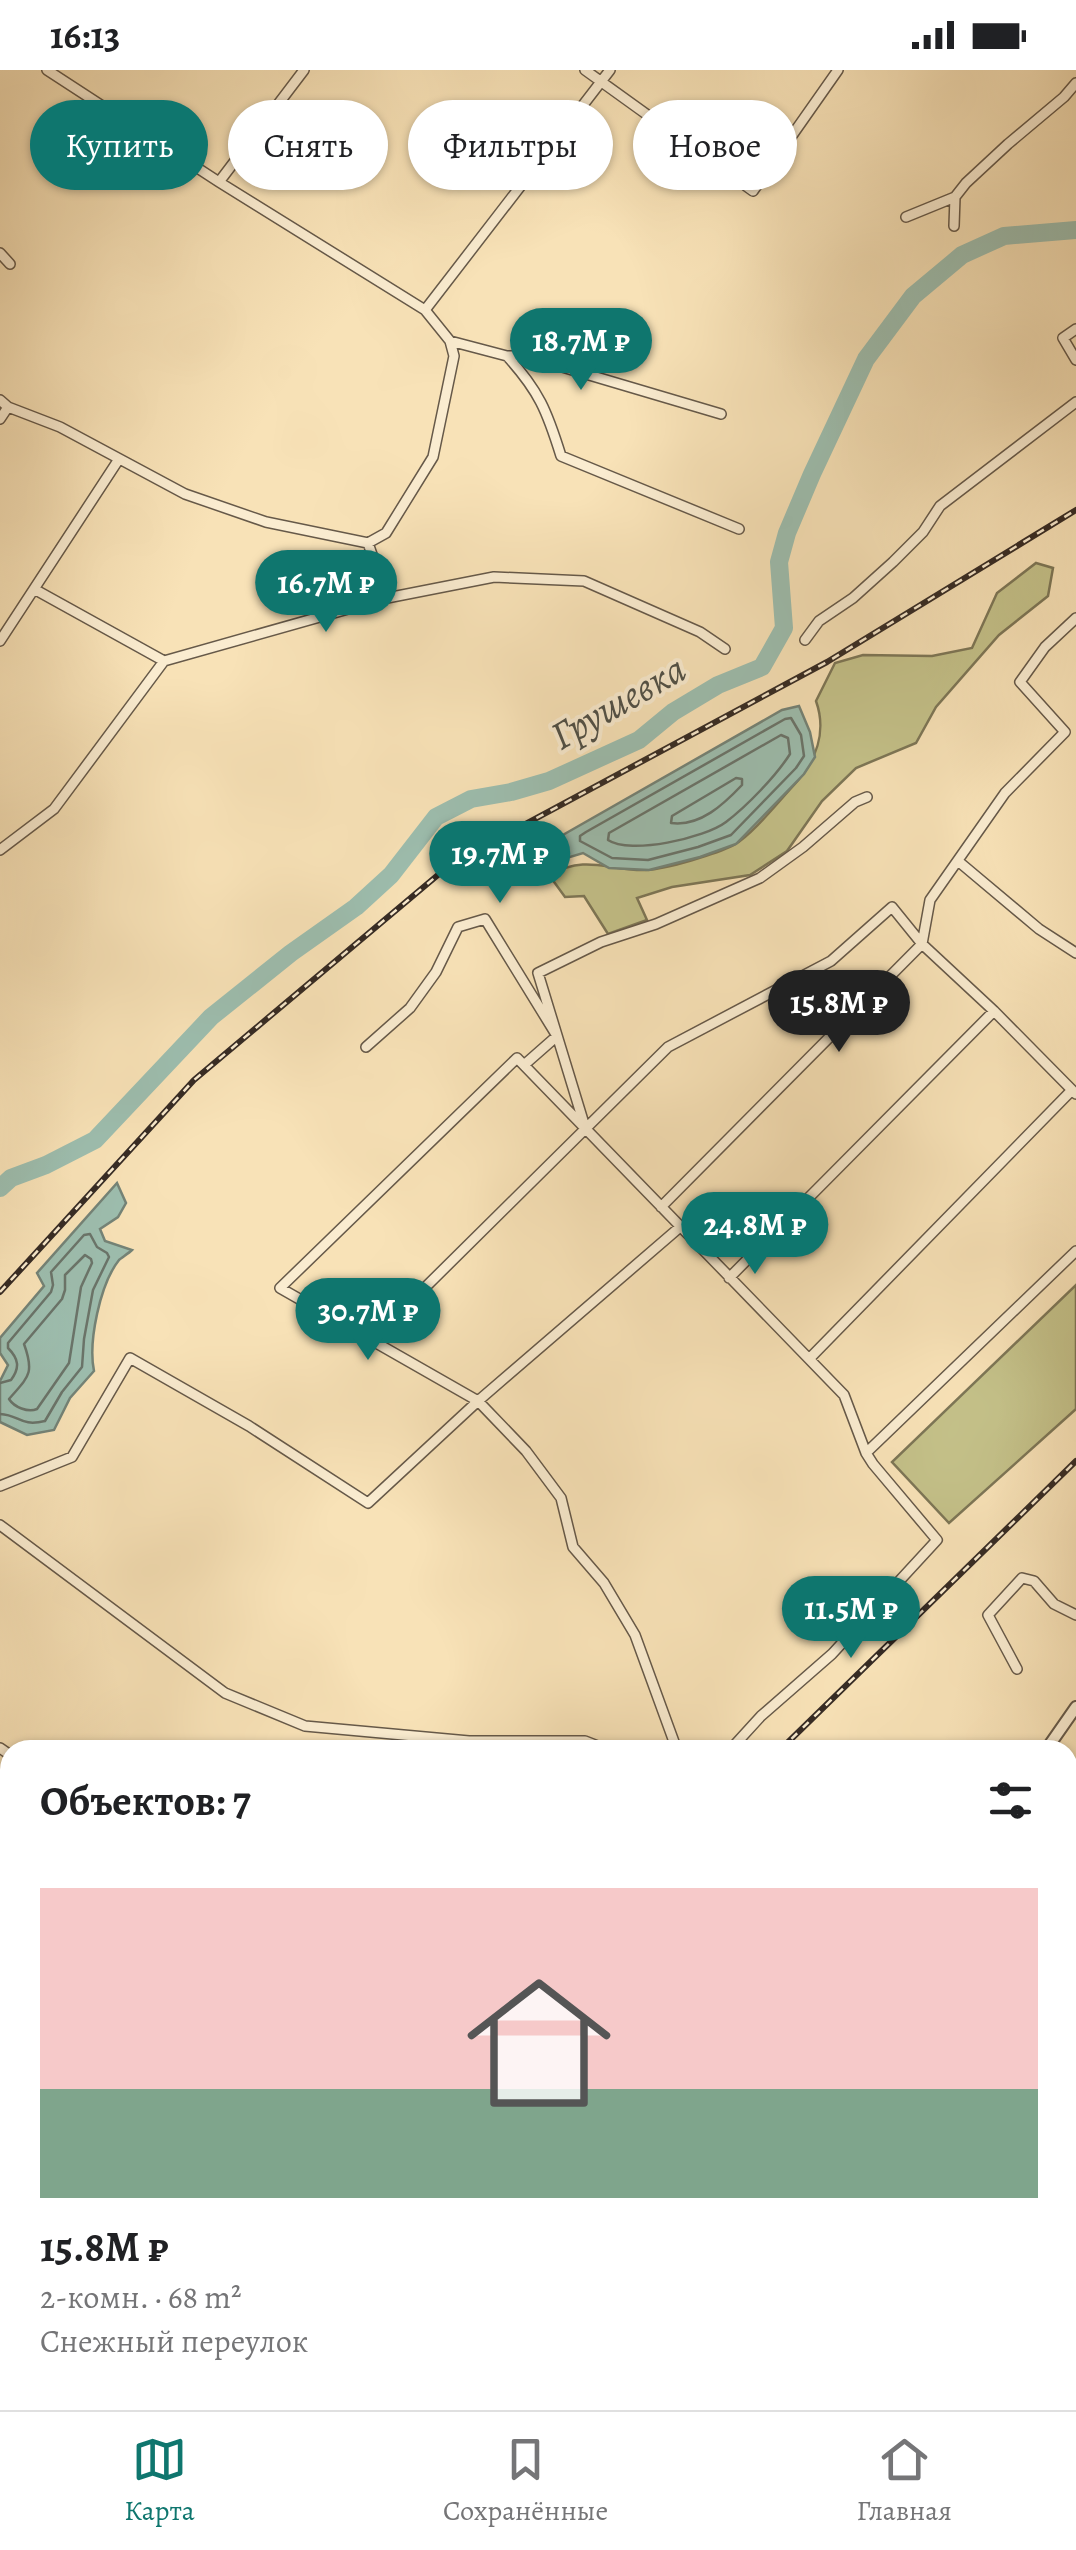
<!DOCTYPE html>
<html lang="ru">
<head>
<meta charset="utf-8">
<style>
  body { margin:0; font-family:Alegreya,serif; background:#f2f2f2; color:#202124; height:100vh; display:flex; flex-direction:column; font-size:38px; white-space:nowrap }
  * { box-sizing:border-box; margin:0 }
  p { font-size:32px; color:#757577 }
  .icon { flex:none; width:55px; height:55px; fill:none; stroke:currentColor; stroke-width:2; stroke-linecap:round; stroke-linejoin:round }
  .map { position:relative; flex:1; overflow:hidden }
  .panel { position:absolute; left:0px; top:1670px; width:1078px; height:670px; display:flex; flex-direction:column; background:#fff; border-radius:30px 30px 0 0; box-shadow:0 2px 8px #0004 }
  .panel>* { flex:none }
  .hud { position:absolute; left:30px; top:30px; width:1018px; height:90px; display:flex; gap:20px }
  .price { position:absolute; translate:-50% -85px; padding:0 22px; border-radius:35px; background:#0f766e; color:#fff; font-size:32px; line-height:65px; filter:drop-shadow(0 2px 5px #0008) }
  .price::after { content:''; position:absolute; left:50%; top:60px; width:30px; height:22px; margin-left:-15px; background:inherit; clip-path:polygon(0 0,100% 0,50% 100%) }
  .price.on { background:#222; color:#fff }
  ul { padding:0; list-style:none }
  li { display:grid; align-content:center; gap:20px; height:530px; padding:0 40px }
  li span { display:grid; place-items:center; height:310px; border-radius:0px; color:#555 }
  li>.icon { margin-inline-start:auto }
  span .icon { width:180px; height:180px; fill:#fffc; stroke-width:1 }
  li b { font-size:42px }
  h2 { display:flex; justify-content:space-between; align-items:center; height:120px; padding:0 40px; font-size:42px }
  .tag { padding:0 35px; border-radius:45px; background:#fff; box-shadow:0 2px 8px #0004; font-size:35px; line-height:90px }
  .tag.on { background:#0f766e; color:#fff }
  .status { display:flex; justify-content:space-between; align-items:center; height:70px; padding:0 50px; background:#fff; direction:ltr }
  .status svg { height:28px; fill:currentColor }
  .tab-bar { display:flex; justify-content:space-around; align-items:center; height:140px; border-top:2px solid #e0e0e0; background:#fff; font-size:28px; color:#757577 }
  .tab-bar a { display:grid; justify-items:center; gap:5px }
  .tab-bar .on { color:#0f766e }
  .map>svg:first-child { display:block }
  .green { fill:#c4c189; stroke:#7d7656; stroke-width:2.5 }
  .water { fill:#9dbeaf; stroke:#748377; stroke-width:2.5 }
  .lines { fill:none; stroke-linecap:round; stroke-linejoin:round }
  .shore { stroke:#6a746a; stroke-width:2.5 }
  .river { stroke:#9dbeaf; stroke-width:18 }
  .minor-casing { stroke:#665949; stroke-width:12 }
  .tertiary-casing { stroke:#665949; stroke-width:14 }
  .minor { stroke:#faecd0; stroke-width:9 }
  .tertiary { stroke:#faecd0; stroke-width:10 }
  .rail-casing { stroke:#362b24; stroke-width:6 }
  .rail { stroke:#faecd0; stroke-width:2.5; stroke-dasharray:8; stroke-linecap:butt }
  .labels { text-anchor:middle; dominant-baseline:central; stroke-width:8; stroke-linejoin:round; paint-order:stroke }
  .water-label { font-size:40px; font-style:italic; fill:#505047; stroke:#faecd0 }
</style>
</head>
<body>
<div class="status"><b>16:13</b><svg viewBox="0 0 49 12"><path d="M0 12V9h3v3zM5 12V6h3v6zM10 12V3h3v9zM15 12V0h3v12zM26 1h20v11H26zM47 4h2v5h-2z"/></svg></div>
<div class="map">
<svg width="1076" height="2340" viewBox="0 0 1076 2340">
  <rect width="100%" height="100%" fill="#f8e2b7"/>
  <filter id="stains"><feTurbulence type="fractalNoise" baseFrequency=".002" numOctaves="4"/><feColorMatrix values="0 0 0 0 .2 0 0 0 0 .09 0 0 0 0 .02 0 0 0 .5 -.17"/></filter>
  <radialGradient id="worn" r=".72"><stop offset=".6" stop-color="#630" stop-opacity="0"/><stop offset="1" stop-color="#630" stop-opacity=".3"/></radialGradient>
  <path class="green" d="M1036,493L1053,498L1048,526L999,565L936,637L916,673L856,698L822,731L787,781L750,805L672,817L637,828L647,850L608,864L584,826L565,827L549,805C589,784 606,801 646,800C666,799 717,784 734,775C753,764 779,731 794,715C816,691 827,662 816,631L835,593L863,585L932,586L972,578L997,523Z
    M1076,1215V1339L949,1453L892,1392Z
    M379,2330H567L560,2340H385Z"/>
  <path class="water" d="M799,636L810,662L815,687L804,704L736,774L700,787L649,800L609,798L583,783L560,790L554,770L782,640Z
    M117,1113L126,1133L118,1147L100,1159L105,1171L132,1180C129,1183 121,1188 119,1190C100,1214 88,1272 94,1301L70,1328L54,1360L27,1365L0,1352V1311L8,1295L0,1283V1268L44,1216L37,1203Z"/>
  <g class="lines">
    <path class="shore" d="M791,648L801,665L804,686L796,698L731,765L698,777L648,790L612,788L580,771V766L586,762L785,649Z
      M781,665L788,668L790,684C776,706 747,736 726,752C705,768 630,785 608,770L609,763Z
      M736,708L742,709V715C724,734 700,757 671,753L672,746Z
      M85,1185L91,1189L92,1193L81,1217L69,1293L37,1339C28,1343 14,1337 9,1329C28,1307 35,1304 24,1274L62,1229L65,1220V1205Z
      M0,1313L11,1310C20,1298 19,1289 8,1278V1273L51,1222L53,1215L51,1202L84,1165L90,1164L97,1177L107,1183L109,1187L93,1220L84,1269L82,1297L62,1322L45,1351C20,1357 20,1345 0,1344"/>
    <path class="river" d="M0,1118L11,1108L46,1095L95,1070L211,947L291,883L356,837L391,805L436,747L471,729L511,722L549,711L639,670L673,642L718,615L762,597L784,558L779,492L787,463L812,404L866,289L913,226L962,185L1004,166L1076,160"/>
    <defs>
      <path id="minor" d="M585,0L753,121L838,0
        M219,112L304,0
        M906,147L955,127
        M954,156L955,127L966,113L1008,74L1064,27L1076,13
        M0,183L10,194
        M425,240L610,0
        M1076,259L1063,268L1076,290
        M450,271L507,286H525L721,344
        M507,286C539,321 547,341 561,386L739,459
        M0,330L8,337L60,357L185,424L266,452L368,473L386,463L433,387L454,286L450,271L425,240L219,112L47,0
        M0,349L8,337
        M368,473L387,528
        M34,519L164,591
        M805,570L819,551L853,528L893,492L923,462L940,436L1076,332
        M0,571L119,389
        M0,780L54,739L164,591L387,528L494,507L584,511L700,562L725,579
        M958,791L1039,859L1076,883
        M366,977L410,938L436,902L458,857L485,849L557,966L524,995
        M585,1057L538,903L601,872L656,854L760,808L803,777L855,732L867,727
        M661,1137L922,874L930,830L1005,723L1065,662L1020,612L1045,577L1076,548
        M729,1208L994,941
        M370,1272L668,977L831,891L892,837L922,874L994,941L1076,1024
        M810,1288L1072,1020
        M866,1383L1076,1181
        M0,1416L72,1387L130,1288L249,1356L368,1433L478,1331L680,1157
        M0,1455L225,1623L305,1656L469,1671H585L608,1680
        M1017,1599L988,1545L1022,1508L1034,1511L1054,1534L1076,1545
        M0,1678L10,1685
        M677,1680L635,1565L604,1513L573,1477L561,1428L526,1381L478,1331L280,1218L517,988L844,1325L866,1383L873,1394L937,1470L832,1584L761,1646L730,1680
        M1068,1846L1076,1831
        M1068,2021L1076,2006
        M1068,2045L1076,2050
        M1068,2089L1076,2076
        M0,2128L10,2138
        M0,2244L10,2238
        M866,2330L882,2340
        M589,2340L596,2330
        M741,2340L747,2330
        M902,2340L909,2330"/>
      <path id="tertiary" d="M1046,1680L1076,1637
        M702,2330L718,2340"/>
    </defs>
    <use href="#minor" class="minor-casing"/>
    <use href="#tertiary" class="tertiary-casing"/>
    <use href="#minor" class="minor"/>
    <use href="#tertiary" class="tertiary"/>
    <defs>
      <path id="rail" d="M0,1222L194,1010L451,794L827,592L1076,440
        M780,1680L1076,1391
        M0,2284L10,2278"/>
    </defs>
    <use href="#rail" class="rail-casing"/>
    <use href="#rail" class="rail"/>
  </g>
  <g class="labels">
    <g class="water-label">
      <text transform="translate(618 632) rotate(-30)">Грушевка</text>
    </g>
  </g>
  <rect width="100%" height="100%" filter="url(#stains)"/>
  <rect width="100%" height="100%" fill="url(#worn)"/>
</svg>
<b class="price" style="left:581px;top:323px">18.7M ₽</b>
<b class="price" style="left:326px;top:565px">16.7M ₽</b>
<b class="price" style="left:500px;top:836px">19.7M ₽</b>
<b class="price on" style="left:839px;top:985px">15.8M ₽</b>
<b class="price" style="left:755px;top:1207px">24.8M ₽</b>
<b class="price" style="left:368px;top:1293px">30.7M ₽</b>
<b class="price" style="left:851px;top:1591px">11.5M ₽</b>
<div class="hud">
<a class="tag on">Купить</a>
<a class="tag">Снять</a>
<a class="tag">Фильтры</a>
<a class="tag">Новое</a>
</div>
<section class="panel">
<h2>Объектов: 7<svg class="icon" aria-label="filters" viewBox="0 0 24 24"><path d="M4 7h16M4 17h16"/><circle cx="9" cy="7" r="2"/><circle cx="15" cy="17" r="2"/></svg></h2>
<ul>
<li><span style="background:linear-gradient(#f6c9c9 65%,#7fa58c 0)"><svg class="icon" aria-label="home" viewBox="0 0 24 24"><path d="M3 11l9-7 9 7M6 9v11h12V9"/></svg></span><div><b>15.8M ₽</b><p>2-комн. · 68 m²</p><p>Снежный переулок</p></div></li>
</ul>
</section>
</div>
<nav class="tab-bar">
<a class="on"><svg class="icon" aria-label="map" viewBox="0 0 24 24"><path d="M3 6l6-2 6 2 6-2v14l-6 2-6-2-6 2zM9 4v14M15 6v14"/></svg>Карта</a>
<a><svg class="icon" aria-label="saved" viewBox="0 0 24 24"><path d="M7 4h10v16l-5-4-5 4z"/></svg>Сохранённые</a>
<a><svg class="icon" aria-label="home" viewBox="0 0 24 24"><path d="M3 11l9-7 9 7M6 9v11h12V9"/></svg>Главная</a>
</nav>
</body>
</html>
